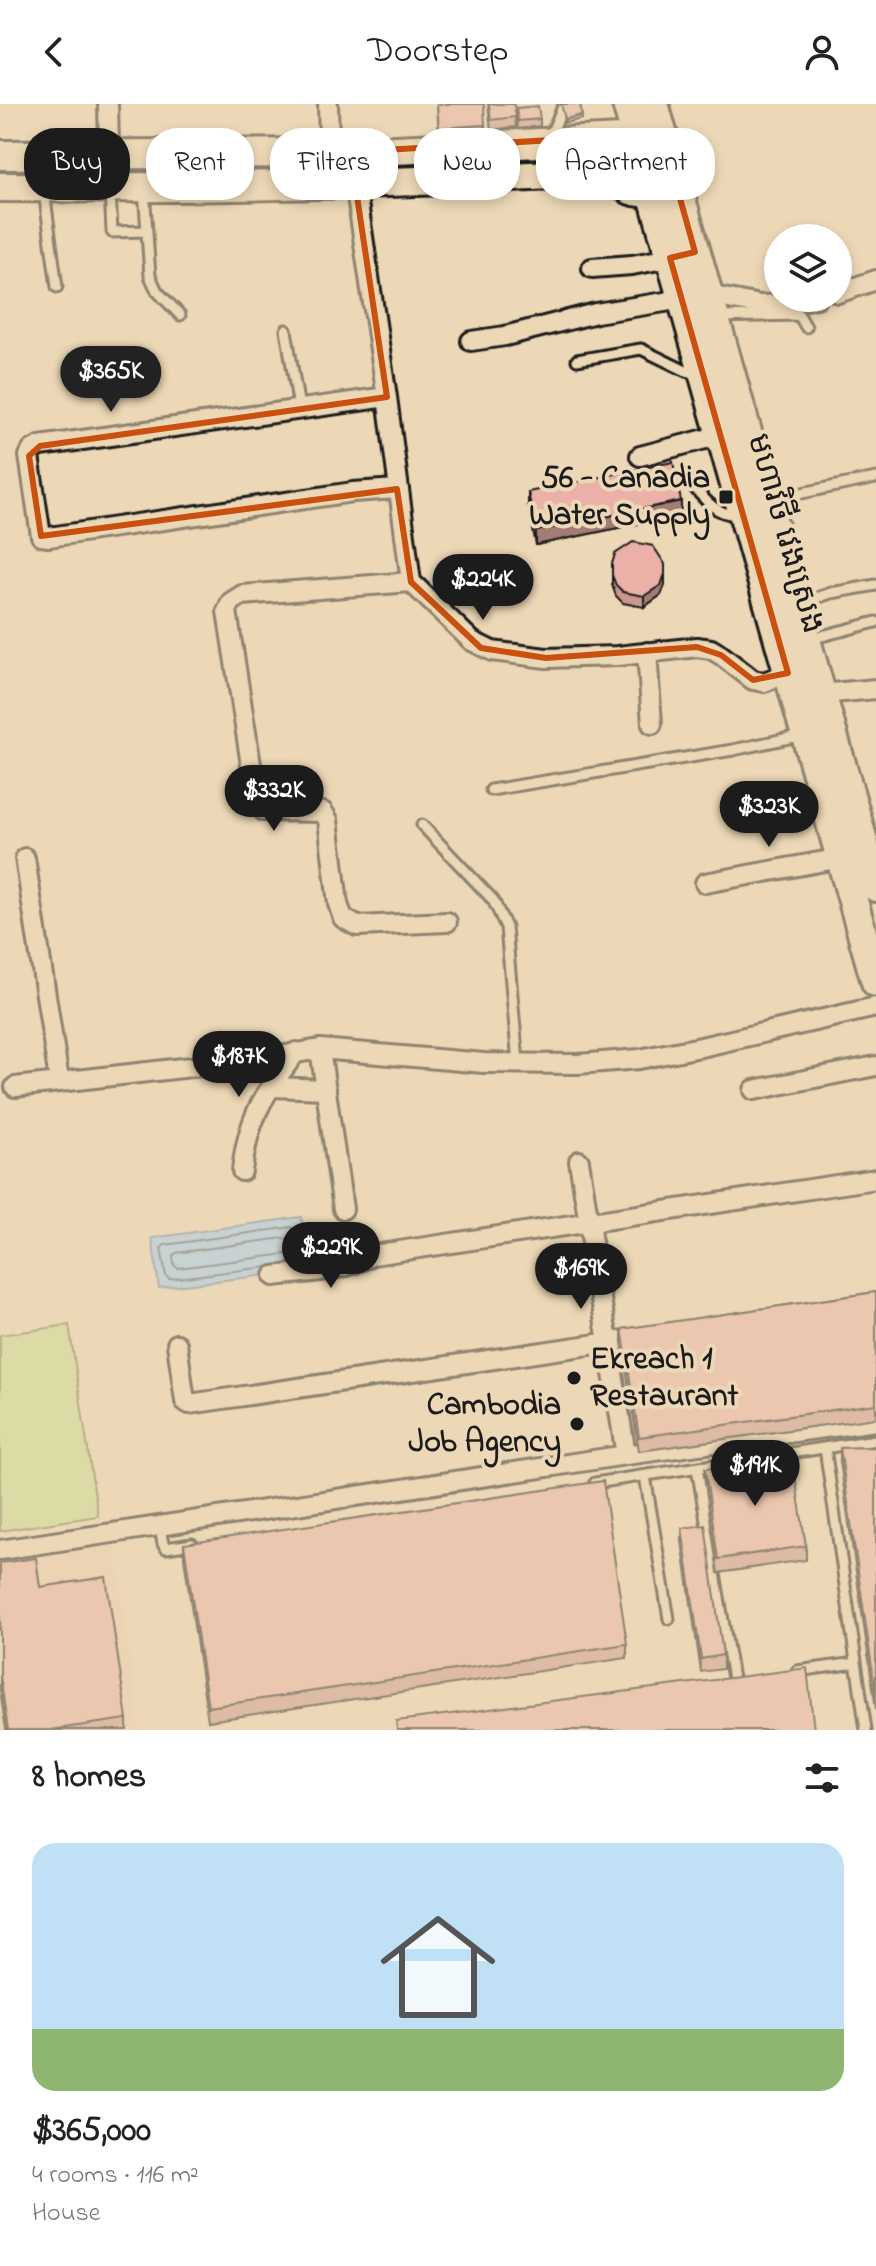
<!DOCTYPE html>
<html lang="en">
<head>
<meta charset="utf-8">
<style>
  body { margin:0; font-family:"Indie Flower","Noto Sans Khmer",sans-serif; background:#f2f2f2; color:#222; height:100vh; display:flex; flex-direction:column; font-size:30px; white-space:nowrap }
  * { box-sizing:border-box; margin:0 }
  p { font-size:26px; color:#767676 }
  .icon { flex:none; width:44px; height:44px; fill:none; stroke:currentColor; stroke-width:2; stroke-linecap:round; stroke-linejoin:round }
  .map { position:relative; height:1626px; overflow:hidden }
  .details { display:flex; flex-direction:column; background:#fff; flex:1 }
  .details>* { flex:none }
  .hud { position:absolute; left:24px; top:24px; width:828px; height:72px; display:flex; gap:16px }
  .tools { position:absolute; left:764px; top:120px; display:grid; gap:16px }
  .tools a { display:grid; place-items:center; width:88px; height:88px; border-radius:50%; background:#fff; box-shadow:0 4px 12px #0003; font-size:40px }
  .price { position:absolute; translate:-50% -68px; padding:0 18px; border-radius:28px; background:#1c1c1c; color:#fff; font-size:26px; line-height:52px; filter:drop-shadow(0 2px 4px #0008) }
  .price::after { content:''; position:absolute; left:50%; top:48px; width:24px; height:18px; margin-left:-12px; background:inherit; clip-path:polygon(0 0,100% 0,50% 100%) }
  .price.on { background:#222; color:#fff }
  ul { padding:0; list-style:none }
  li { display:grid; align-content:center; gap:16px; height:424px; padding:0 32px }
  li span { display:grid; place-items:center; height:248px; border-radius:24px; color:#555 }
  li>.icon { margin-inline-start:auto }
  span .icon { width:144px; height:144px; fill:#fffc; stroke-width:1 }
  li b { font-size:34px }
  h2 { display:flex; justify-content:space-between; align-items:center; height:96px; padding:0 32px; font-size:34px }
  .pill { padding:0 28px; border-radius:32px; background:#fff; box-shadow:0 4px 12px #0003; font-size:28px; line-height:72px }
  .pill.on { background:#1c1c1c; color:#fff }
  header { display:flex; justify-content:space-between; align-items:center; height:104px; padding:0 32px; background:#fff; font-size:36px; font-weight:600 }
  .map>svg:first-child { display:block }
  .built { fill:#ecccb2 }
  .green { fill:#cbdd91; stroke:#747c56; stroke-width:2 }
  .water { fill:#9cc9f6; stroke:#69849f; stroke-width:2 }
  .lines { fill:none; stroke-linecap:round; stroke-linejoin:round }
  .shore { stroke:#4f6173; stroke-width:2 }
  .lane-casing { stroke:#1c1c1c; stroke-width:15 }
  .street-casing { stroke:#1c1c1c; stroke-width:24 }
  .primary-casing { stroke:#1c1c1c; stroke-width:34 }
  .lane { stroke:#ecd8b6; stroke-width:9 }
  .street { stroke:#ecd8b6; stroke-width:18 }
  .primary { stroke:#ecd8b6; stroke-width:28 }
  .wall { fill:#ca9891; stroke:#1c1c1c; stroke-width:2 }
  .shaded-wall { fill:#a47c76; stroke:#1c1c1c; stroke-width:2 }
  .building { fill:#ebb1a9; stroke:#1c1c1c; stroke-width:2 }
  .marked { fill:none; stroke:#c9500e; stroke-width:6; stroke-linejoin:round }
  .poi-dot { fill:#1c1c1c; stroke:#ecd8b6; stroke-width:3 }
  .labels { text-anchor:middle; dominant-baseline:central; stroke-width:8; stroke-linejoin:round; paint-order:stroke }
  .poi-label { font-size:32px; font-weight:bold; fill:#1c1c1c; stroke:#ecd8b6; text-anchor:end }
  .street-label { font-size:32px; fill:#1c1c1c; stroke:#ecd8b6 }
</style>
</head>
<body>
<header><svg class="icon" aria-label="back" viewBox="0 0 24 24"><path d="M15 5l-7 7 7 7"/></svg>Doorstep<svg class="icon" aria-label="person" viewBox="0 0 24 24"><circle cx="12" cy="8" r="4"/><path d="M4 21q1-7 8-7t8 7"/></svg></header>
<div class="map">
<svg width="876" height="1626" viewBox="0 0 876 1626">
  <rect width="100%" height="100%" fill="#ecd8b6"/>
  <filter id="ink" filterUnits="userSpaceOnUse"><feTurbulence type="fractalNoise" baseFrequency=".0125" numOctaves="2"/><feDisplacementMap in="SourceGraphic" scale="16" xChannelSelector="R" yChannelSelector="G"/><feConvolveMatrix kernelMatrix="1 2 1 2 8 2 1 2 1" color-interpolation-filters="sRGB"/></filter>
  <g filter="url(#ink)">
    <path class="built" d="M115,1441L139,1626H1L0,1456Z"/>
    <path class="green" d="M69,1221L98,1412L0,1427V1231Z"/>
    <path class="water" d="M301,1113L310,1166L159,1184L152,1134Z"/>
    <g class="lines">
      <path class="shore" d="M283,1134L287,1136L289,1146L286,1150L178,1164L174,1161L173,1152L176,1149Z
        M268,1163L169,1175L166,1172L161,1144L165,1141L292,1123L295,1126L299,1158"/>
      <defs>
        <path id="lane" d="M549,35L562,5
          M611,71C618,94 626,98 649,98
          M144,85L150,172L157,187L180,211
          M110,86L112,128L147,127
          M44,87L57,183
          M717,213L799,211L806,223
          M286,226L299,304
          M577,256L641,245L686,267L699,271
          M692,381C704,395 717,412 737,410
          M770,399L797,390L876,374
          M799,500L831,489L876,481
          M810,535L876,518
          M491,686L733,646L803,631
          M422,721L493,796L506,823L518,959
          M825,1344L866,1626
          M697,1364L733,1575
          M645,1372L669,1515
          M595,1379L876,1336
          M160,1423L163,1440L166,1444L192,1440
          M797,1567L856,1559"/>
        <path id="street" d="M108,0L110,84
          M328,0L329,38L334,49L355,79L387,293L40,342L32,346L29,352L41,432L49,433L353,388L397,385
          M592,164L632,161L680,152
          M838,189L876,176
          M471,237L505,232L596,209L708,191L760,201L784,200L817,194
          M387,293L411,478
          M640,352L721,331
          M647,548L652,620
          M821,590L876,585
          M25,754L59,976
          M705,779L841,754
          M447,818L357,822L343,814L338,800L328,716L323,708L264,707L257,699L227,507L231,498L242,491L411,478L472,537L492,547L546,554L618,552L697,543L711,545L721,551L753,576L764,578L788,569
          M320,945L343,1105
          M15,983L262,955L320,945L484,959L578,960L639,955L701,943L876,903
          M272,983L326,985
          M754,986L876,962
          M579,1057L626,1351
          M242,1067C248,1012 264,991 296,948
          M274,1172C308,1168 343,1168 373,1151L876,1075
          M177,1240L185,1297L189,1300L644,1233
          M0,1446L626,1351L876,1317"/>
        <path id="primary" d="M627,0L876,878
          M654,0L876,783
          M0,51L334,49L622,35L652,27
          M0,83C209,85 418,79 627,67L661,58"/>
      </defs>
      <use href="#lane" class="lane-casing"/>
      <use href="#street" class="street-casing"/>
      <use href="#primary" class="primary-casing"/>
      <use href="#lane" class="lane"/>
      <use href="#street" class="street"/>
      <use href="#primary" class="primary"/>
    </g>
    <path class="wall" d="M437,0L485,21V32L439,35Z
      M488,0H514L516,23L491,26Z
      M516,4L540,15V22L518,25Z
      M528,388L681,411L536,441L528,402Z
      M612,460L665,481L661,491L644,503L623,499L616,492L612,481Z
      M876,1188V1314L639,1347L622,1239V1225Z
      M876,1343V1605L840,1358V1344Z
      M705,1365L806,1442V1456L718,1469L705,1379Z
      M682,1424L723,1551V1565L701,1568L682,1438Z
      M184,1440L627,1540V1554L208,1617L184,1454Z
      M0,1459L127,1615V1626H6L0,1586Z"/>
    <path class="shaded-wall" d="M582,11V15L565,19V15Z
      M681,397V411L536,441V427Z
      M665,470V481L661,491L644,503V492Z"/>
    <path class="building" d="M437,0H484L485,21L439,24Z
      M489,0H514L516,13L491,16Z
      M561,0H580L582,11L565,15Z
      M538,2L540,15L518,17L516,4Z
      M673,358L681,397L536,427L528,388Z
      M633,438L653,442L665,460V470L661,481L644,492L623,488L616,481L612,471V460L615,450Z
      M876,1188V1300L639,1333L622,1225Z
      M876,1343V1591L840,1344Z
      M792,1352L806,1442L718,1455L705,1365Z
      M603,1377L627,1540L208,1603L184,1440Z
      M705,1421L723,1551L701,1555L682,1424Z
      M36,1454L40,1483L106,1473L127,1615L50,1626H8L0,1572V1459Z
      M807,1564L814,1626H397L396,1617Z"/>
  </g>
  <path d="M0 0H876V1626H0ZM636,31L644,63L669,55L695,148L670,154L788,569L753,576L721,551L697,543L546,554L481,544L411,478L397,385L41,432L29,352L40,342L387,293L355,79L334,49Z" fill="#ecd8b6" fill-opacity=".55" fill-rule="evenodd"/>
  <path class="marked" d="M636,31L644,63L669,55L695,148L670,154L788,569L753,576L721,551L697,543L546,554L481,544L411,478L397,385L41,432L29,352L40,342L387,293L355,79L334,49Z"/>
  <g class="poi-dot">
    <rect x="718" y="385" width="16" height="16" rx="4"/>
    <circle cx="574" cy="1274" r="8"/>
    <circle cx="577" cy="1320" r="8"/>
  </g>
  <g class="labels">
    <g class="poi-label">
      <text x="710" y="375">56 - Canadia<tspan x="710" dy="37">Water Supply</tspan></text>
      <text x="590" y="1256" text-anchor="start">Ekreach 1<tspan x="590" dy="37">Restaurant</tspan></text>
      <text x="561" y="1302">Cambodia<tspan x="561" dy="37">Job Agency</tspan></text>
    </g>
    <g class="street-label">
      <text transform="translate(784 430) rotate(74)">មហាវិថី វេងស្រេង</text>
    </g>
  </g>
</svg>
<div class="tools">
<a><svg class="icon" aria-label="layers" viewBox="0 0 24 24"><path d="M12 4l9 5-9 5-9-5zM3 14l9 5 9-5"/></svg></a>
</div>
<b class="price on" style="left:111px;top:310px">$365K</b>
<b class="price" style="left:483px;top:518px">$224K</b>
<b class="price" style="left:274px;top:729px">$332K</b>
<b class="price" style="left:769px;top:745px">$323K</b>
<b class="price" style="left:239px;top:995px">$187K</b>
<b class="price" style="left:331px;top:1186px">$229K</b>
<b class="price" style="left:581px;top:1207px">$169K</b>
<b class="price" style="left:755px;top:1404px">$191K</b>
<div class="hud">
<a class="pill on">Buy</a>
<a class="pill">Rent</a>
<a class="pill">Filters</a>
<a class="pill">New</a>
<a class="pill">Apartment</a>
</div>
</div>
<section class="details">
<h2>8 homes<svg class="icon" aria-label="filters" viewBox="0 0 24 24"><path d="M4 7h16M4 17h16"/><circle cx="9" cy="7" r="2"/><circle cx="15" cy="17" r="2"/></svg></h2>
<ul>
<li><span style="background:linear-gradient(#bfe0f5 75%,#8fb573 0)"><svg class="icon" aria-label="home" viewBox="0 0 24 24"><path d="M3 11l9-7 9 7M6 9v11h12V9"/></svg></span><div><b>$365,000</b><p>4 rooms · 116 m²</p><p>House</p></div></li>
</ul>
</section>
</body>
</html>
